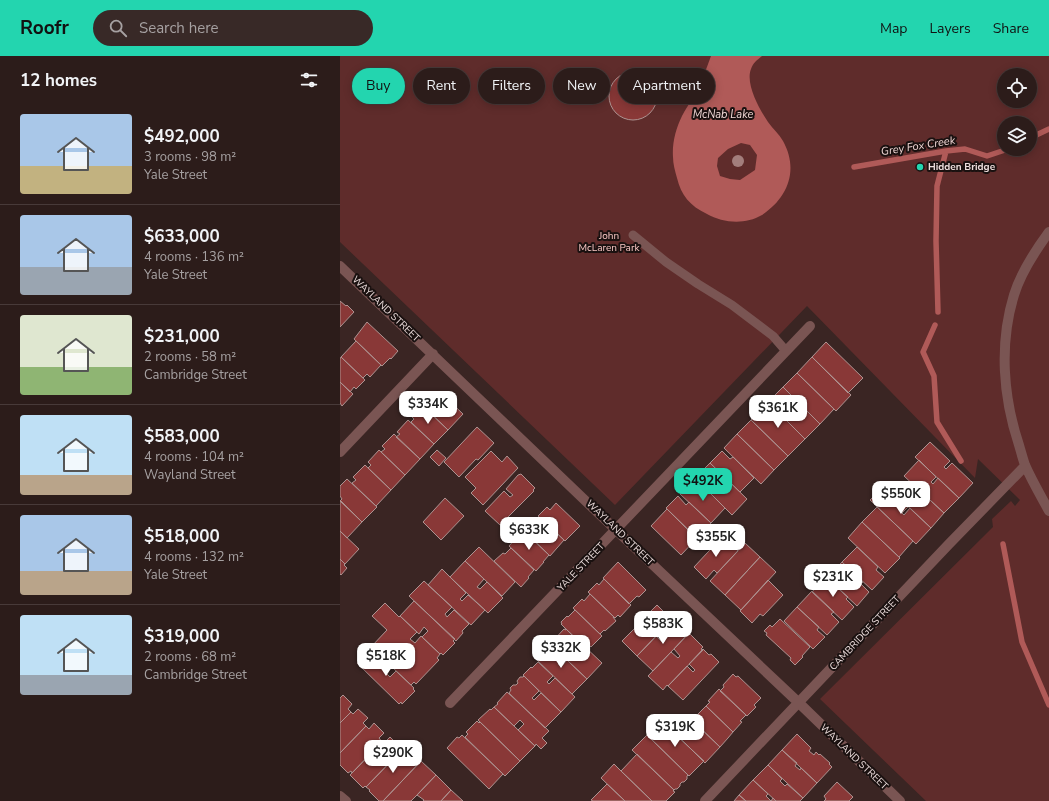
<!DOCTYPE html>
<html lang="en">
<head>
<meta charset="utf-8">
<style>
  body { margin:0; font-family:"Nunito Sans",sans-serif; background:#382927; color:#f1f3f6; height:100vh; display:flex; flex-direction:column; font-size:15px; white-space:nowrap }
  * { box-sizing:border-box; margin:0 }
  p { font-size:13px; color:#a6a1a2 }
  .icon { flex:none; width:22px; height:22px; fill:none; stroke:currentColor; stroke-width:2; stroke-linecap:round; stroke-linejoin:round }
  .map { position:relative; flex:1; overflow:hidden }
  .side { display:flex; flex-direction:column; background:#2c1c1a; width:340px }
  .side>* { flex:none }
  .guide { position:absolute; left:12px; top:12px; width:380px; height:36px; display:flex; gap:8px }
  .fabs { position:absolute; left:657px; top:12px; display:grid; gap:8px }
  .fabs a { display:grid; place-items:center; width:40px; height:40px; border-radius:50%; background:#2c1c1a; box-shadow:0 2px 10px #0003,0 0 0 1px #483a39; font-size:20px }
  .price { position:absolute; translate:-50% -34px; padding:0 9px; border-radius:8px; background:#fff; color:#222; font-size:13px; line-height:26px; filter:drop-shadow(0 1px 2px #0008) }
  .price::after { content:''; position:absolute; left:50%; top:24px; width:12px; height:9px; margin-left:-6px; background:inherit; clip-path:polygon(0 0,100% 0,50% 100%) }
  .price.active { background:#23d5af; color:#111 }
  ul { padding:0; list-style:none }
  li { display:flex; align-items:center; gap:12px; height:100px; padding:0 20px }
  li+li { border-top:1px solid #483a39 }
  li span { display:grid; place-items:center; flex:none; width:112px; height:80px; border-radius:4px; color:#555 }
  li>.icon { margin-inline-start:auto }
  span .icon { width:48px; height:48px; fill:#fffc; stroke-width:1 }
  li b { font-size:17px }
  h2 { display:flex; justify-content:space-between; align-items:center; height:48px; padding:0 20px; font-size:17px }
  .tag { padding:0 14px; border-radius:18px; background:#2c1c1a; box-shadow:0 2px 10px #0003,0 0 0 1px #483a39; font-size:14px; line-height:36px }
  .tag.active { background:#23d5af; color:#111 }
  header { display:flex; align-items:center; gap:24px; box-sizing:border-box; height:56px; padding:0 20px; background:#23d5af; color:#111 }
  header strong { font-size:19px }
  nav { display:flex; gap:22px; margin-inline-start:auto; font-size:14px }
  .search { width:280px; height:36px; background:#382927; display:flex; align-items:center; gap:10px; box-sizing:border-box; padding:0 14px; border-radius:22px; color:#a6a1a2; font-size:15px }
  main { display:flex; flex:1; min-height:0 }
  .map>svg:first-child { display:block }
  .green { fill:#5f2c2b; fill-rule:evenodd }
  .water { fill:#b05a58; fill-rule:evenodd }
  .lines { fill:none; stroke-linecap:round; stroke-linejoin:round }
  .stream { stroke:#b05a58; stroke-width:5.5 }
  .building { fill:#893837; stroke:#ae9391 }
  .lane { stroke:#7a5553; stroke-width:9 }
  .street { stroke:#7a5553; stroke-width:10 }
  .tree { fill:#a37e7c }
  .poi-dot { fill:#23d5af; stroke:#1a1110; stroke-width:1.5 }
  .labels { text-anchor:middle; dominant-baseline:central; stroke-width:4; stroke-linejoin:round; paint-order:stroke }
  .poi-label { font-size:10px; font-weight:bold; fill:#eddedd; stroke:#1a1110; text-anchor:start }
  .park-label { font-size:10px; fill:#f9c7c4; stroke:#1a1110 }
  .street-label { font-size:10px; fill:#eddedd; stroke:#1a1110 }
  .water-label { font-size:11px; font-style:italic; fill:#f3dad8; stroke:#1a1110 }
</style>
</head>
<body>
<header>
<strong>Roofr</strong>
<div class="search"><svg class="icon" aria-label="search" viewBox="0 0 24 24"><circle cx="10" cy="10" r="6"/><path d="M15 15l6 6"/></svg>Search here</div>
<nav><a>Map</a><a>Layers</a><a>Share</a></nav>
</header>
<main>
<section class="side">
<h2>12 homes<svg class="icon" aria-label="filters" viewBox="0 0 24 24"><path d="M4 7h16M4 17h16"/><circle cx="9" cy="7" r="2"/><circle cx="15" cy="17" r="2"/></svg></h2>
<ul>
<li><span style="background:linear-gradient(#a9c7e8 65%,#c2b280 0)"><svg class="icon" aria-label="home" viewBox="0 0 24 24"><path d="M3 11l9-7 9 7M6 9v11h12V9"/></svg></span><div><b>$492,000</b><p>3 rooms · 98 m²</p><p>Yale Street</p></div></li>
<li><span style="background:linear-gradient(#a9c7e8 65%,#9aa5b1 0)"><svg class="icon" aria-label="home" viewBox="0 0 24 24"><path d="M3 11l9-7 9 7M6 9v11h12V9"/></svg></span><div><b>$633,000</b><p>4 rooms · 136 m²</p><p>Yale Street</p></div></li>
<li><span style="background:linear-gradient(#dfe7d0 65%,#8fb573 0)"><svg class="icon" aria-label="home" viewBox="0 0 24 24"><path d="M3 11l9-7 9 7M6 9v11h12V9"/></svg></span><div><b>$231,000</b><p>2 rooms · 58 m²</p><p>Cambridge Street</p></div></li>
<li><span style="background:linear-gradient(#bfe0f5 75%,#b9a48a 0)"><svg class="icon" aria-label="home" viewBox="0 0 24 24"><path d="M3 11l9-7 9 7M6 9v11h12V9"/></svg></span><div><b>$583,000</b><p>4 rooms · 104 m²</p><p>Wayland Street</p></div></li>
<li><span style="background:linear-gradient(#a9c7e8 70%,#b9a48a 0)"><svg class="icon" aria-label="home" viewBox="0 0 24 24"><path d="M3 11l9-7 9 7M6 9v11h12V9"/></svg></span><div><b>$518,000</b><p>4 rooms · 132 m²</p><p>Yale Street</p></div></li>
<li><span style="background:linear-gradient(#bfe0f5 75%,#9aa5b1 0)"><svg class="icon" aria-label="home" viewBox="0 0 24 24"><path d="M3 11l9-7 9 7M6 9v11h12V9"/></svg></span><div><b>$319,000</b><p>2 rooms · 68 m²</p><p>Cambridge Street</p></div></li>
</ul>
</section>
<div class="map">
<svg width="709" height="745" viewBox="0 0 709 745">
  <rect width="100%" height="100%" fill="#3a2523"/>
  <path class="green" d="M0,0H709V745H586L480,643L653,471L652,463L671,445L675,450L680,444L638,403L635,422L467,250L275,449L0,186ZM664,19H690V45H664ZM664,67H690V93H664Z"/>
  <path class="water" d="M371,0H422C417,4 413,7 411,13C405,28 420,54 428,66C433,73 439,78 443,85C459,114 448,142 422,159C405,169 383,167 367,158C350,150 341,139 337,122C335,115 333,108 333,101C332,87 336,72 342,60C345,54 349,48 353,42C360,29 366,14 371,0ZM401,87L410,89L417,99L415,114L400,124L390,123L380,120L377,110L378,102L388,93Z"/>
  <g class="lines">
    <path class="stream" d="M690,82L709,73
      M514,111L606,95L625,93L647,100L668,93
      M598,256L596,185L597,130L606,95
      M595,269L583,296L594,320L597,366L621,405
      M663,488L682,586L709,649"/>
  </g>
  <path class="building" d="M269 40a24 24 0 1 1 48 0a24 24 0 1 1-48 0Z
    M0,245L6,250L7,249L14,256L0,271Z
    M27,266L58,295L51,303L50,302L42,310L14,283Z
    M16,285L41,309L30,321L27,318L23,322L1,301Z
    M486,286L523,322L508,337L472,301Z
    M1,301L25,324L16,333L14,331L10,336L0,326V303Z
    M472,301L511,339L496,355L457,317Z
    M457,317L494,353L480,368L443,331Z
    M0,326L13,338L2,350L0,347Z
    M443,331L480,368L465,383L428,346Z
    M94,336L97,339L100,336L123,358L108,374L82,349Z
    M428,346L465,383L448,400L411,364Z
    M82,349L108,374L94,388L71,366L74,363L71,360Z
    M68,364L94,388L80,403L56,381L60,378L57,376Z
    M411,364L448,400L434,414L397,378Z
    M137,371L154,387L138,404L136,403L119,421L104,406Z
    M54,378L80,403L65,419L41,396L45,393L42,390Z
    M397,378L434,414L421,428L384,392Z
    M590,386L610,405L604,411L606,413L612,407L633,427L619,442L575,401Z
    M39,394L65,419L51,434L28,412L31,409L28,406Z
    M97,394L106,402L99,410L90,401Z
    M151,395L162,406L167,400L178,412L143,449L131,437L136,432L125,421Z
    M382,395L390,403L393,401L414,422L400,436L370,407Z
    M579,404L596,421L591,426L593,428L598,422L619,442L604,457L564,420Z
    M370,407L407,443L392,459L355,422Z
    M25,409L51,434L36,450L12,427L16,424L13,421Z
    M181,418L195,432L193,434L194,435L160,469L145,455L164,435L170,441L173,439L166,433L178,419Z
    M7,423L37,451L22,466L0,445L2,443L0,440V430Z
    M352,426L361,434L364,431L385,452L371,467L340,438Z
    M545,429L568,451L562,457L564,459L570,452L591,472L576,488L530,444Z
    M574,429L604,457L591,472L560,443Z
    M338,440L346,449L349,446L371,467L356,482L326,452Z
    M105,442L124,460L101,484L83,466Z
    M0,444L22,466L7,482L0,475Z
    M216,447L240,470L225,485L198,460L207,451L210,454Z
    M537,451L573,485L559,501L522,466Z
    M327,453L357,482L341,499L311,470Z
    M200,461L224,484L210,500L184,475L192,467L193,468Z
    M522,466L560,502L545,517L508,482Z
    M0,475L19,493L5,508L0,503Z
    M185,476L209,499L203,506H204L196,515L169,490L177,481L179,483Z
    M383,480L398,495L377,517L374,514L366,523L354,511Z
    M405,487L420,501L385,539L370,525Z
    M139,491L175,526L162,540L125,505Z
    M517,491L538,511L536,514L544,521L532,534L502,506Z
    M171,492L194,514L188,521L189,522L181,531L154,505L163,497L165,498Z
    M420,501L436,516L401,554L385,539Z
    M0,503L5,508L4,509L7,512L1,519L0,518Z
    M125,505L144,523L137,531L140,533L147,526L163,542L148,557L110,521Z
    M278,506L306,534L299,541L297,540L289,548L263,522Z
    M502,506L523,526L521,528L529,536L517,550L487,522Z
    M102,513L126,537L120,543L122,545L128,539L145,554L131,569L88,529Z
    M486,521L508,541L506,543L514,551L502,564L472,536Z
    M264,523L291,549L280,561L278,559L275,562L248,536L257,527L259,529Z
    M428,524L443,539L423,560L420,558L412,567L400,555Z
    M84,525L112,551L105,558L107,561L114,554L129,568L122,575L123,577L116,585L69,540Z
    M472,535L494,556L491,558L499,566L487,579L457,551Z
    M250,538L274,561H273L276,565L265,575L264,574L260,578L233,552L242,543L244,545Z
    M74,545L115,583L113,585L115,587L103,599L101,597L100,598L82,581L88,575L84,571L79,578L60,560Z
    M45,547L59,561L60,560L77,576L70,583L75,587L81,580L100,598L97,602L99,604L76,628L74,626L71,629L31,591L47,574L32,560Z
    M317,549L332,564L297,600L282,585L301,566L307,572L309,570L302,564Z
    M457,551L479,571L477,574L485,581L473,593L444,565Z
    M235,554L262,580L251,591L249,589L246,593L221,568H222L221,566L227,560L228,561Z
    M333,562L349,577L313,615L297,600L316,580L323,587L325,585L318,578Z
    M440,563L470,591L462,600L463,601L455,609L450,604L451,602L426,579L427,577L424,575L430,569L432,571Z
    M224,573L226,574V573L240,586L233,593L235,595L242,588L262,607L247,623L211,589L212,588L211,587Z
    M349,577L363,591L361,593L363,594L328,630L327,629L323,634L308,620L331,596L338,602L340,600L334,593Z
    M209,588L211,590V589L225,602L218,608L221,611L227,604L247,623L232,638L197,604L198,603L196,602Z
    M32,592L52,611L46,617L50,621L56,615L74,632L73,633L75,635L62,648L61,646L59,648L17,607Z
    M363,593L369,599L371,598L379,606L343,644L328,630L347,610L353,616L355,614L349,608Z
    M198,606L213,620L207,626L209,628L215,622L235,641L221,656L183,619L191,611L192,612Z
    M393,618L396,621L398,620L421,642L414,649L416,651L407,660L380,635L384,631L383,629Z
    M184,620L199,635L192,642L194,644L201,637L221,656L205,672L169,637L171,634L170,632L173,629H176L178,627L177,625L180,621H183Z
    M379,633L406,659L400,665L402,666L393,676L366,650L370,646L368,645Z
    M167,636L209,675L202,682L207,687L201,693L196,688L195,690L178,674L184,668L180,664L174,670L154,651L158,648L157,647Z
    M3,639L12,648L8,653L11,656L0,667V642Z
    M366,650L393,676L388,682L380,691L353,665L356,662L355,661Z
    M154,651L195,690L180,705L138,664L150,653L151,654Z
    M18,653L28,662L23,667L26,670L0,697V667L11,656L13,658Z
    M137,665L139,667L140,666L180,705L165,720L125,681L128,678L126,676Z
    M320,665L325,669L364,705L349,720L307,679Z
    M350,665L354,668L355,667L380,691L365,707L339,681L341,678L340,676Z
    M34,667L44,677L39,682L42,686L12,717L11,715L8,717L0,709V697L26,670L29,673Z
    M457,678L471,692L469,695L474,699L476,696L479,699L480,698L490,707L489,708L492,711L477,727L442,694Z
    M122,679L163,718L149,733L107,692L117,681L119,682Z
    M307,679L348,719L347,720V723L344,726H342L340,728V730L337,733H335L334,734L292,694Z
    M50,681L60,691L54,697L57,699L26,731L25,730L23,732L10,719L42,686L44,687Z
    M66,690L81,705L43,745H39L29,735L30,734L26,731Z
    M442,694L457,707L455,710L460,714L461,712L477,727L463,742L428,709Z
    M297,698L334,734L333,735L335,736L326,745H312L281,715Z
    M81,705L96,719L77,739L71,745H43Z
    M274,708L281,715L312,745H285L261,722Z
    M428,709L442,723L440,725L445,730L447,728L463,742L460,745H436L413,724Z
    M96,719L111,734L101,745H83L84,744L77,739Z
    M413,724L428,738L426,740L431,745L433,742L436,745H406L399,739Z
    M497,726L513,741L509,745H484L486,743L484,740Z
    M267,728L285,745H253L251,744Z
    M111,734L123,745H101Z
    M399,739L406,745H394Z"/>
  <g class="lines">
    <path class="lane" d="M293,179L326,206L358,228L392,249L433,280L446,295"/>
    <path class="street" d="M709,176C695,195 681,216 674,239C659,288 663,341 679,389C681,396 683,403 685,409C692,425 701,440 709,455
      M0,210L276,474L459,647L560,745
      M0,396L93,298
      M110,647L470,270
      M0,740L6,745
      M365,745L609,488L685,410"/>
  </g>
  <circle class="tree" cx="398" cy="105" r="6"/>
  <circle class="poi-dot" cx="580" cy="111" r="4"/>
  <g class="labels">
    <g class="poi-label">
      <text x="588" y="111">Hidden Bridge</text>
    </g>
    <g class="park-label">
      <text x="269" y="180">John<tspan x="269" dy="12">McLaren Park</tspan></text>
    </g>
    <g class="street-label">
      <text transform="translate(46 253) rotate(44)">WAYLAND STREET</text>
      <text transform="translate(280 477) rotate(44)">WAYLAND STREET</text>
      <text transform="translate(241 511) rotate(-46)">YALE STREET</text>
      <text transform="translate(525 577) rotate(-47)">CAMBRIDGE STREET</text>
      <text transform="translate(514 701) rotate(44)">WAYLAND STREET</text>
    </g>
    <g class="water-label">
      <text x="383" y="58">McNab Lake</text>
      <text transform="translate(578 90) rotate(-9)">Grey Fox Creek</text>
    </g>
  </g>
</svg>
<div class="fabs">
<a><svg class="icon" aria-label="locate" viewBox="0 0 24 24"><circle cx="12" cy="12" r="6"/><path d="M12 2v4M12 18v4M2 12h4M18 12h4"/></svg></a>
<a><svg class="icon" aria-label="layers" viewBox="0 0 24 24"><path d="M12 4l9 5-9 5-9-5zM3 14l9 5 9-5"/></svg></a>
</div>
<b class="price" style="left:88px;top:369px">$334K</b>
<b class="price" style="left:438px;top:373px">$361K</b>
<b class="price active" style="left:363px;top:446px">$492K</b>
<b class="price" style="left:561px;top:459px">$550K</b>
<b class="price" style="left:189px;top:495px">$633K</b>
<b class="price" style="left:376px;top:502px">$355K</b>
<b class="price" style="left:493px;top:542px">$231K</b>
<b class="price" style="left:323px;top:589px">$583K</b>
<b class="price" style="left:221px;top:613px">$332K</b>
<b class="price" style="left:46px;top:621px">$518K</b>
<b class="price" style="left:335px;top:692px">$319K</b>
<b class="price" style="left:53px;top:718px">$290K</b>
<div class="guide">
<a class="tag active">Buy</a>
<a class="tag">Rent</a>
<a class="tag">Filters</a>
<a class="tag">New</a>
<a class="tag">Apartment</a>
</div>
</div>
</main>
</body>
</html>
